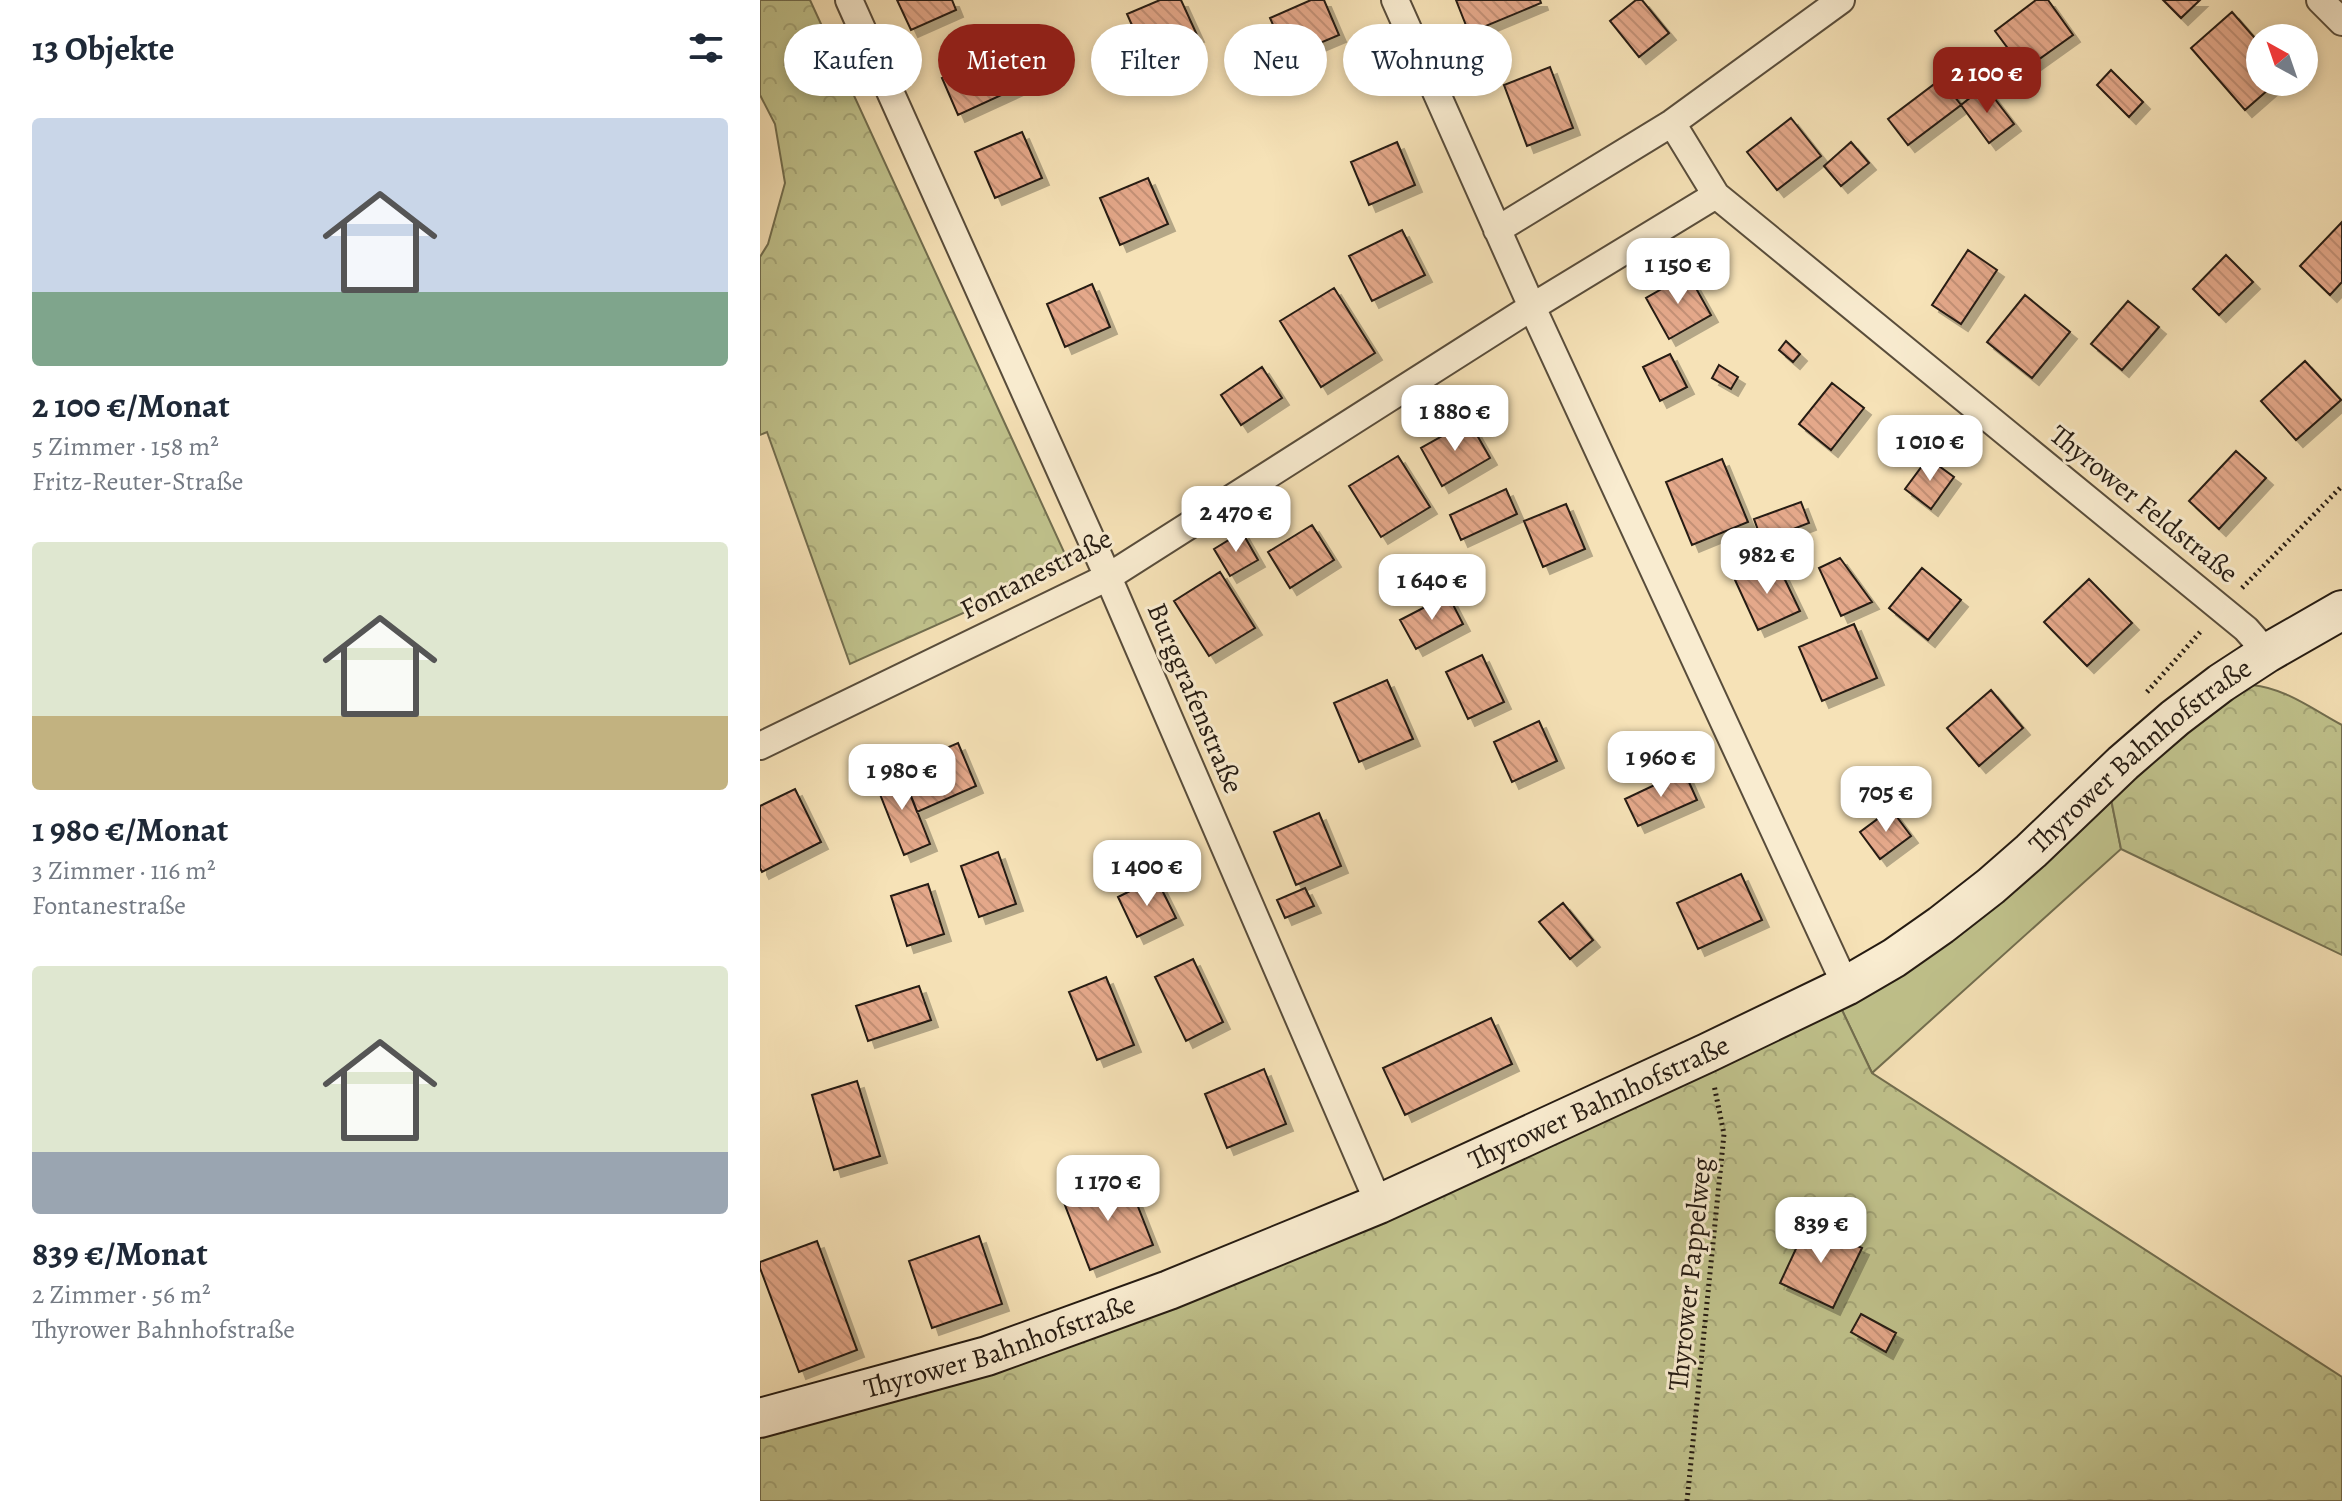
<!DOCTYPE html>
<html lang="de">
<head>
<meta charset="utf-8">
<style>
  body { margin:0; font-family:Alegreya,serif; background:#f6f6f7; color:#1f2937; height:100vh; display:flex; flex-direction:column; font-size:30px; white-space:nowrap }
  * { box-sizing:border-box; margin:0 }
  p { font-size:26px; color:#747a83 }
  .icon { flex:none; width:44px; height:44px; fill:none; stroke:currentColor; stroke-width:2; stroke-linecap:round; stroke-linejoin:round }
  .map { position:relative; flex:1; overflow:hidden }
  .details { display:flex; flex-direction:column; background:#fff; width:760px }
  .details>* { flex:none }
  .hud { position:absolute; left:24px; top:24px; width:760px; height:72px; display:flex; gap:16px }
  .needle { width:52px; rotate:320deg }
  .controls { position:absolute; left:1486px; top:24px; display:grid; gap:16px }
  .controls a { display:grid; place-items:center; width:72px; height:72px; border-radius:50%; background:#fff; box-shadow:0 4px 12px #0003; font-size:40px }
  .price { position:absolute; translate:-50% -68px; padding:0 18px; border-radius:16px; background:#fff; color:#222; font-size:26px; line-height:52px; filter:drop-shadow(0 2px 4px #0008) }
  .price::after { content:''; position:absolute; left:50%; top:48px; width:24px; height:18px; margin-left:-12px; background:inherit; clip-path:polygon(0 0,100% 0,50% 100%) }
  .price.active { background:#8f2418; color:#fff }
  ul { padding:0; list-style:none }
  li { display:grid; align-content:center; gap:16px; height:424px; padding:0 32px }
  li span { display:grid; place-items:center; height:248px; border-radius:8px; color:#555 }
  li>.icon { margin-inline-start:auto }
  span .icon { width:144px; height:144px; fill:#fffc; stroke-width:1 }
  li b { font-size:34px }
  h2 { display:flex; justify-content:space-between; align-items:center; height:96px; padding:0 32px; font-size:34px }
  .tag { padding:0 28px; border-radius:36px; background:#fff; box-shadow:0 4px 12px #0003; font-size:28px; line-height:72px }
  .tag.active { background:#8f2418; color:#fff }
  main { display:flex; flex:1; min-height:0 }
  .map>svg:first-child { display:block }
  .green { fill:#c0c28c; stroke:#726e4f; stroke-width:2 }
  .forest { fill:url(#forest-crowns); stroke:#726e4f; stroke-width:2 }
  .building { fill:url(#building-back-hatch); stroke:#251b12; stroke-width:2; filter:url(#shadow) }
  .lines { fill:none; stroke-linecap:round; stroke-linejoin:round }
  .minor-casing { stroke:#594d3b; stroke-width:30 }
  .secondary-casing { stroke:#251b12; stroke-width:42 }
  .path { stroke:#251b12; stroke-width:5; stroke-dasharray:2 4; stroke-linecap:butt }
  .minor { stroke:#f9ecd0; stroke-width:26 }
  .secondary { stroke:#f9ecd0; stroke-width:38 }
  .labels { text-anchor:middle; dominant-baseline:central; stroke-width:6; stroke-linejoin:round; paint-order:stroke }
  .street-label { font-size:28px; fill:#251b12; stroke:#f9ecd0 }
</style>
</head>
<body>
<main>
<section class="details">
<h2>13 Objekte<svg class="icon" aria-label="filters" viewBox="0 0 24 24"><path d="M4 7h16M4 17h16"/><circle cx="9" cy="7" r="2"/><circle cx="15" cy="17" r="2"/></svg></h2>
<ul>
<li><span style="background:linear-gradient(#c9d6e8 70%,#7fa58c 0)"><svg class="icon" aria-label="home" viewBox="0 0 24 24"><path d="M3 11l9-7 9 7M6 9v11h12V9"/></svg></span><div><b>2 100 €/Monat</b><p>5 Zimmer · 158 m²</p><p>Fritz-Reuter-Straße</p></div></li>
<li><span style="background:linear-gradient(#dfe7d0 70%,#c2b280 0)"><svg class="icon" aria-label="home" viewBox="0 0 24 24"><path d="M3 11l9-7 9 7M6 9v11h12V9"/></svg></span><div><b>1 980 €/Monat</b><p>3 Zimmer · 116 m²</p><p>Fontanestraße</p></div></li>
<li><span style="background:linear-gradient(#dfe7d0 75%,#9aa5b1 0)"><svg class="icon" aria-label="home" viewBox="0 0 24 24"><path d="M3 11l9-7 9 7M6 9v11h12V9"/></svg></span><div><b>839 €/Monat</b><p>2 Zimmer · 56 m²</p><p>Thyrower Bahnhofstraße</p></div></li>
</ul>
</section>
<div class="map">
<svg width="1582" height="1501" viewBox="0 0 1582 1501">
  <defs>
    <pattern id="forest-crowns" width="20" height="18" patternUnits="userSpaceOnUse" patternTransform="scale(2)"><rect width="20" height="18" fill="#c0c28c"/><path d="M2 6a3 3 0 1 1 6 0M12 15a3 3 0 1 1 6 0" fill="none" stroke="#a5a678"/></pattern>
    <pattern id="building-back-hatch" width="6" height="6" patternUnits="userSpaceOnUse" patternTransform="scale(2)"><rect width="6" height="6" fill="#e4a88a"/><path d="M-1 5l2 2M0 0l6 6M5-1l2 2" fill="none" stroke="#c39076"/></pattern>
    <filter id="shadow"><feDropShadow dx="7" dy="7" stdDeviation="0" flood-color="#0004"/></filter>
  </defs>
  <rect width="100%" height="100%" fill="#f6e2b7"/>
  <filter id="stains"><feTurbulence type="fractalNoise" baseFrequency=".0025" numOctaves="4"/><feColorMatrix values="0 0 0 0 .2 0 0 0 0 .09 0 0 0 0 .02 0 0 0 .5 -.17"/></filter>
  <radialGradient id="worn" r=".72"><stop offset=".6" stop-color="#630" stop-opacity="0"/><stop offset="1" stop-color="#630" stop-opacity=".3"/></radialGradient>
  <path class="green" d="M1351,799L1361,849L1112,1073L1081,1008Z"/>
  <path class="forest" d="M0,0H50L310,565L90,664L7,432L0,435V257L8,244L25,183L15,124L0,95Z
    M1492,685C1525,688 1554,710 1582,725V955L1361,849L1351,799L1387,765L1473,695Z
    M1081,1008L1112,1073L1582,1377V1501H0V1434Z"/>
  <path class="building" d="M137,0H192L196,10L151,30Z
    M400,0H421L437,35L386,57L367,14Z
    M551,0H564L579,35L527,57L510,18Z
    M696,0H780L781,3L709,33Z
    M876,0H882L909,33L879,57L850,21Z
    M1276,0H1288L1313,35L1264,70L1235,31Z
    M1403,0H1440L1421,18Z
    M1472,12L1500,44V82H1517L1485,110L1431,48Z
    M247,49L263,85L198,115L182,78Z
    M790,67L813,128L767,146L744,85Z
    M1351,70L1383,102L1369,117L1337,85Z
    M1181,79L1201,105L1148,145L1128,119Z
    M1225,86L1254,124L1229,143L1201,105Z
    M1031,118L1061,156L1017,190L987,152Z
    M262,132L282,178L235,198L215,152Z
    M637,142L655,185L609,205L591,162Z
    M1091,142L1109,163L1081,186L1064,166Z
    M388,178L408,224L360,245L340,198Z
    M1582,222V282L1570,295L1540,266Z
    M642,230L665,275L612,301L589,256Z
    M1208,250L1237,270L1201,324L1172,305Z
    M1466,255L1493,282L1459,315L1433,289Z
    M928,274L951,315L909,339L886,298Z
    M332,284L350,327L305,347L287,304Z
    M574,288L615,353L561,387L520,321Z
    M1265,295L1310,332L1272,378L1227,342Z
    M1368,301L1399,327L1362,370L1331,344Z
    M1026,341L1040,354L1033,362L1019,350Z
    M910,354L927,387L900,401L883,367Z
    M1545,361L1581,400L1536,440L1501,401Z
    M959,365L978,377L971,389L952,378Z
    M502,367L522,398L481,425L461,395Z
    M1072,383L1104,408L1071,450L1039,424Z
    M709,421L730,458L682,486L661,448Z
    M1476,451L1506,478L1459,529L1429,501Z
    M638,456L670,507L621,537L589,486Z
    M1168,458L1194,477L1171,509L1145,489Z
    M962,459L988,522L932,545L906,482Z
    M746,489L757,514L701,540L690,515Z
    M1041,502L1049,523L1002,541L994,519Z
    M806,504L825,549L783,567L764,521Z
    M552,525L574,560L530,588L508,552Z
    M482,532L498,560L470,576L454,549Z
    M1080,558L1112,602L1081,616L1059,568Z
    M1016,561L1040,611L998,630L975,580Z
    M1162,568L1201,600L1168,640L1129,608Z
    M460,572L495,628L449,656L414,601Z
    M1329,579L1372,623L1327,666L1284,622Z
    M688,595L703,624L656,649L640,620Z
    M1094,624L1117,678L1062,701L1039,647Z
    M722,655L744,702L708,719L686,672Z
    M627,680L653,739L599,762L574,703Z
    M1231,690L1263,728L1219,766L1187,728Z
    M779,721L797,761L752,782L734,742Z
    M198,743L216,786L157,812L140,768Z
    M140,768L170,844L144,855L114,779Z
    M924,771L937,800L878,826L865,799Z
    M35,789L61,842L2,872L0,868V806Z
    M1131,809L1151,836L1120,859L1100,832Z
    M559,813L581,866L536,885L514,832Z
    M238,852L256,904L219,917L201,866Z
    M981,874L1002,920L938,949L917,903Z
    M396,878L416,918L377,937L358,897Z
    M168,884L184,934L147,946L131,896Z
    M545,888L554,906L525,918L517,900Z
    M803,903L833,940L810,959L779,922Z
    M433,959L463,1022L426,1041L395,977Z
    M346,977L374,1045L337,1060L309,992Z
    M159,986L171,1020L108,1041L96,1006Z
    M731,1018L752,1064L645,1115L623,1068Z
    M504,1069L526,1124L467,1148L445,1094Z
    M97,1081L120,1156L74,1170L52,1095Z
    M366,1176L393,1245L330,1270L303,1200Z
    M1048,1223L1102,1248L1073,1308L1020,1283Z
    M219,1236L242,1304L172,1328L149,1261Z
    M57,1241L97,1350L39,1372L0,1268V1262Z
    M1101,1314L1136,1333L1126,1352L1091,1332Z"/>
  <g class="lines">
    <defs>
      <path id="minor" d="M89,0L348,577L619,1204
        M635,0L772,307L1086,986
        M1560,0L1582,22
        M956,195L1486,629L1507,653
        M737,230L912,123L1081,0
        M0,746L348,577L772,307L956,195L912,123"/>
      <g id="secondary">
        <path id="s1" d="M0,1418L227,1356L409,1290L619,1204L947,1053L1086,986L1134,958L1181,925L1231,886L1271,851L1363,763L1415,718L1461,683L1507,653L1582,610"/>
      </g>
    </defs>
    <use href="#minor" class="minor-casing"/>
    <use href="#secondary" class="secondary-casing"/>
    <path class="path" d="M1482,588L1582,486
      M1387,692L1442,630
      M927,1501L964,1134L954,1085"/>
    <use href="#minor" class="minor"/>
    <use href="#secondary" class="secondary"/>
  </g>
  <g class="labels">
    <g class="street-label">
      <text transform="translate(1384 504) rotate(39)">Thyrower Feldstraße</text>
      <text transform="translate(276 574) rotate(-27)">Fontanestraße</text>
      <text transform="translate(435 698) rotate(67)">Burggrafenstraße</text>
      <text stroke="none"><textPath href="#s1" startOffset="1546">Thyrower Bahnhofstraße</textPath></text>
      <text stroke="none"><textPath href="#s1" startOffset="898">Thyrower Bahnhofstraße</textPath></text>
      <text transform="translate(930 1274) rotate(-84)">Thyrower Pappelweg</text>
      <text stroke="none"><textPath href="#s1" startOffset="250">Thyrower Bahnhofstraße</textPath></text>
    </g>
  </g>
  <rect width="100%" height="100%" filter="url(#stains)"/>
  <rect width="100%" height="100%" fill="url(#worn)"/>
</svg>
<div class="controls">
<a><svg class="needle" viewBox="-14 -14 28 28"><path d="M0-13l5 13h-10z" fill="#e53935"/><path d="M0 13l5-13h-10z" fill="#747a83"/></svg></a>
</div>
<b class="price active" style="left:1227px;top:115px">2 100 €</b>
<b class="price" style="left:918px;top:306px">1 150 €</b>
<b class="price" style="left:695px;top:453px">1 880 €</b>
<b class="price" style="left:1170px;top:483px">1 010 €</b>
<b class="price" style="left:476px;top:554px">2 470 €</b>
<b class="price" style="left:1007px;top:596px">982 €</b>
<b class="price" style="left:672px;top:622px">1 640 €</b>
<b class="price" style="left:901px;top:799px">1 960 €</b>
<b class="price" style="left:142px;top:812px">1 980 €</b>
<b class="price" style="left:1126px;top:834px">705 €</b>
<b class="price" style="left:387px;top:908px">1 400 €</b>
<b class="price" style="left:348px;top:1223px">1 170 €</b>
<b class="price" style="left:1061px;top:1265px">839 €</b>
<div class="hud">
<a class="tag">Kaufen</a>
<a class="tag active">Mieten</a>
<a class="tag">Filter</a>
<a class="tag">Neu</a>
<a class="tag">Wohnung</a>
</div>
</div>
</main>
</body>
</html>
